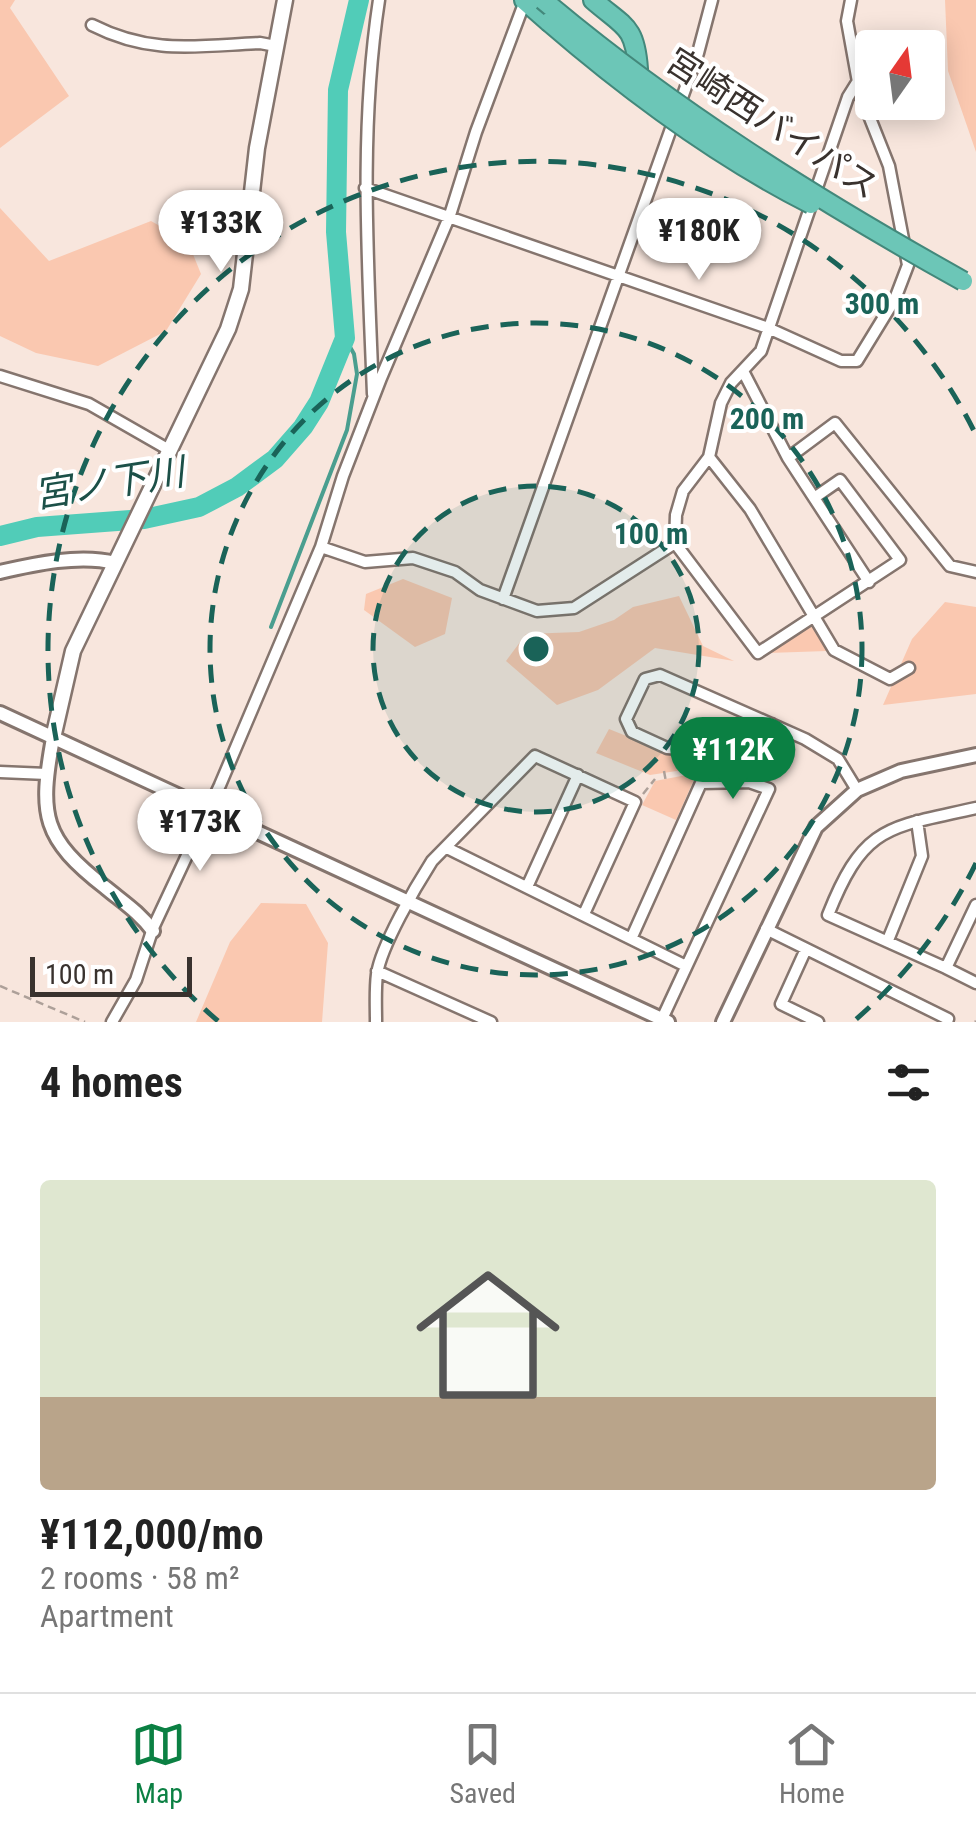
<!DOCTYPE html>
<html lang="en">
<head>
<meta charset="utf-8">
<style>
  body { margin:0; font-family:"Roboto Condensed","Noto Sans JP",sans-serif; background:#f6f6f6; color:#222; height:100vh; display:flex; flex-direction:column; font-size:38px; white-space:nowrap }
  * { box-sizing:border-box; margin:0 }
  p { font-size:32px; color:#767676 }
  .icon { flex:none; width:55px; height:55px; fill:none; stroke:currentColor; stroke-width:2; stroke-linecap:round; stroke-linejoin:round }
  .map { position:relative; height:1022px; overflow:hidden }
  .drawer { display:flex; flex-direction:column; background:#fff; flex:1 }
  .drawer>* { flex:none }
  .needle { width:65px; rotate:14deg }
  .tools { position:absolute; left:855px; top:30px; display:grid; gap:20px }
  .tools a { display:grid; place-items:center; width:90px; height:90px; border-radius:10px; background:#fff; box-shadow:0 5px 25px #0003; font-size:50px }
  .scale { position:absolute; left:30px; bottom:25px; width:162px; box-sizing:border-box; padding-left:10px; border:5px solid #39322e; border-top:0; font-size:28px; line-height:35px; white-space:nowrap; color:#39322e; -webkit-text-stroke:8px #fff; paint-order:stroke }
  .price { position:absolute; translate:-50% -85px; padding:0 22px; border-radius:35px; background:#fff; color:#222; font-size:32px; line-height:65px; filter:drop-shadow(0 2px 5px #0008) }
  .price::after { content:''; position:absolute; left:50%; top:60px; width:30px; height:22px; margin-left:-15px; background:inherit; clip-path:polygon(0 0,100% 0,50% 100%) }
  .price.on { background:#0b8043; color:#fff }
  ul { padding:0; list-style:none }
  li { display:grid; align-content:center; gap:20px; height:530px; padding:0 40px }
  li+li { border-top:2px solid #e0e0e0 }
  li span { display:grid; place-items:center; height:310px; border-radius:10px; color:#555 }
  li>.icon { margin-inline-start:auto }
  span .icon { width:180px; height:180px; fill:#fffc; stroke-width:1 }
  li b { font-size:42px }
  h2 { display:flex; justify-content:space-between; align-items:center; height:120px; padding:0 40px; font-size:42px }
  .tabs { display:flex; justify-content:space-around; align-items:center; height:140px; border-top:2px solid #e0e0e0; background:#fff; font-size:28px; color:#767676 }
  .tabs a { display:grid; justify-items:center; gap:5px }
  .tabs .on { color:#0b8043 }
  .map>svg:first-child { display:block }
  .green { fill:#fac8b0 }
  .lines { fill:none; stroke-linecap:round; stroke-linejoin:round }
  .stream { stroke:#4a9e8f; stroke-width:4 }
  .river { stroke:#51ccb8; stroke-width:20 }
  .minor-casing { stroke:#85756e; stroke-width:15 }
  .tertiary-casing { stroke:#85756e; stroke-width:18 }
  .secondary-casing { stroke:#85756e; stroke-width:19 }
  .trunk-casing { stroke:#43887b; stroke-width:22 }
  .path { stroke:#ada099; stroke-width:2.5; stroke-dasharray:8 5; stroke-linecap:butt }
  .minor { stroke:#fff; stroke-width:10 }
  .tertiary { stroke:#fff; stroke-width:12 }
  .secondary { stroke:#fff; stroke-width:14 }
  .trunk { stroke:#6cc6b7; stroke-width:18 }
  .trunk-bridge-casing { stroke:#43887b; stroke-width:22; stroke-linecap:butt }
  .trunk-bridge { stroke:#6cc6b7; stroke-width:18 }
  .ring { fill:none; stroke:#1a6358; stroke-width:5; stroke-dasharray:18 12 }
  .labels { text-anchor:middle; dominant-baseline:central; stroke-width:8; stroke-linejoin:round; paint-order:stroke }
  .street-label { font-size:35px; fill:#39322e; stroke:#fff }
  .water-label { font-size:38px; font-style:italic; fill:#1c5048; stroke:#fff }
  .centre { fill:#1a6358; stroke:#fff; stroke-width:5 }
  .ring-label { font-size:30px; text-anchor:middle; font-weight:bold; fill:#1a6358; stroke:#fff; stroke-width:8; stroke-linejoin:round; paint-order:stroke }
</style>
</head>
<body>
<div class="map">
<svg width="976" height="1022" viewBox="0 0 976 1022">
  <rect width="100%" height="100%" fill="#f8e6dd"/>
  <path class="green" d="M0,0H15L10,8L69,96L0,148Z
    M945,0H976V152L948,71Z
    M0,208L49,261L151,221L188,242L201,274L166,331L98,366L36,353L0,336Z
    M403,579L452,598L445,634L415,647L364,610L366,594Z
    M679,596L703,646L734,661L655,648L598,690L557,705L506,661L526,634L579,632L614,620L633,607Z
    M945,602L976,607V694L883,705L912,639Z
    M813,624L827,651L768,653Z
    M609,729L666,752L704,757L703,767L650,775L596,753Z
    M697,773L676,820L642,805L655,781Z
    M261,903L306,904L328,943L322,1022H196L230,942Z"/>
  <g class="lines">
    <path class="stream" d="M271,627L347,430L357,374L354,354L345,338"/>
    <path class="river" d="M0,536L37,527L144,519L199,507L237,487L275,459L303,427L319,402L345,338L336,232L338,90L359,0"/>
    <defs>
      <path id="minor" d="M92,25C151,55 196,46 260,43L276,46
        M365,188L768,328L841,361H857L895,299L908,265L889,166L860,93L847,21L851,0
        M744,373L788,458L869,582
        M0,376L89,404L171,451
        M373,394C368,262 359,131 379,0
        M709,457L750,509L834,650L890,679L909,668
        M788,458L835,423L950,566L976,572
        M814,498L840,480L900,560L758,653L675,543L676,515L683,491L709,457L721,403L731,383L761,351L848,97L858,81
        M321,547L365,562L413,558L455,572L480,590L537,611L574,608L675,543
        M503,599L698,53L712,0
        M772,724L761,755L667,748L632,732L626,719L645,679L660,675L805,739L838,759L857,790
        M0,772L47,774
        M976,808C888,828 864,824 828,915L946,968L976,905
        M447,848L686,966
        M527,887L578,775
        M766,929L948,1019L947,1022
        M631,939L701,783L749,782L769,789L662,1019
        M888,940L922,856L917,821
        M806,949L781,1004L818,1022
        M946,968L976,983
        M377,971L491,1022
        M112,1022L136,980L153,928L220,785L321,547L343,476L381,378L450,215L476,132L525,1
        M376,1022C376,1006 375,990 377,974C381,946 416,886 432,861L535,756L635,802L584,914"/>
      <path id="tertiary" d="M0,572C34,564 80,554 115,563
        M0,713L668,1022
        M53,738C39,816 42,838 106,888C123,902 140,913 153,931
        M723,1022L816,827L857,790L901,771L976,755"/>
      <path id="secondary" d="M53,738L73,651L228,329L241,289L257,148L285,0"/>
      <path id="trunk" d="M524,0L549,22
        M593,0C624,27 635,25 638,69"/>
    </defs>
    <use href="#minor" class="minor-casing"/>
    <use href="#tertiary" class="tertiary-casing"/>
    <use href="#secondary" class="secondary-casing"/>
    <use href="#trunk" class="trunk-casing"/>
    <path class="path" d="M664,771L666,782
      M643,794L655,779
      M0,986L85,1022
      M975,1022L976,1021"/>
    <use href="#minor" class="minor"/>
    <use href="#tertiary" class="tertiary"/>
    <use href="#secondary" class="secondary"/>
    <use href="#trunk" class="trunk"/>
    <defs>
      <path id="trunk-bridge" d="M543,0C672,109 816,199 963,281
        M549,22C629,91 716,156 811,204"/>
    </defs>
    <use href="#trunk-bridge" class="trunk-bridge-casing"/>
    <use href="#trunk-bridge" class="trunk-bridge"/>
  </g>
  <circle cx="536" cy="649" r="163" fill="#1a6358" fill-opacity=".12"/>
  <g class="ring">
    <circle cx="536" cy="649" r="163"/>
    <circle cx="536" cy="649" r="326"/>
    <path d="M976 863A489 489 0 0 1 854 1021M218 1021A489 489 0 1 1 976 435"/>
  </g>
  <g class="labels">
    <g class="street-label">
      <text transform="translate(772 124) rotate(33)">宮崎西バイパス</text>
    </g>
    <g class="water-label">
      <text transform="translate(109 483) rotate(-9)">宮ノ下川</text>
    </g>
  </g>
  <circle cx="536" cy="649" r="15" class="centre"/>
  <g class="ring-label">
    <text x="882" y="314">300 m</text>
    <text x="767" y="429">200 m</text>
    <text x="651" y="544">100 m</text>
  </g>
</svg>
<div class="tools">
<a><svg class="needle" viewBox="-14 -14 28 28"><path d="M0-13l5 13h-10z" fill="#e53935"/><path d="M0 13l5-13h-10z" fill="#767676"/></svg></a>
</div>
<div class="scale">100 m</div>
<b class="price" style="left:221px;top:275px">¥133K</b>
<b class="price" style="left:699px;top:283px">¥180K</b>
<b class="price on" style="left:733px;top:802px">¥112K</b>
<b class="price" style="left:200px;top:874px">¥173K</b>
</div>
<section class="drawer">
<h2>4 homes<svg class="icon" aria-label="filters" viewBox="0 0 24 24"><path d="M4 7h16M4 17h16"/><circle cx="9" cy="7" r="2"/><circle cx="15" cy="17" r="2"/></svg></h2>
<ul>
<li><span style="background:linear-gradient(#dfe7d0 70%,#b9a48a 0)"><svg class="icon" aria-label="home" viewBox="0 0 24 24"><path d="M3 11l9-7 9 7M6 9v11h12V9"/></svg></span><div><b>¥112,000/mo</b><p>2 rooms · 58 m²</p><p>Apartment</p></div></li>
</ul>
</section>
<nav class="tabs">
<a class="on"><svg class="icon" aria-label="map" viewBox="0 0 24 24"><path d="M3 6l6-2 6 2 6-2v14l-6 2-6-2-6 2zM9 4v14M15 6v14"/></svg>Map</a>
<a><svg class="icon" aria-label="saved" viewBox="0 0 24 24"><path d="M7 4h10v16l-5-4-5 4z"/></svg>Saved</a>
<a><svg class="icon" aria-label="home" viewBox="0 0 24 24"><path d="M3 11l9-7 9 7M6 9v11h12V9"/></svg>Home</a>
</nav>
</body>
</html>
